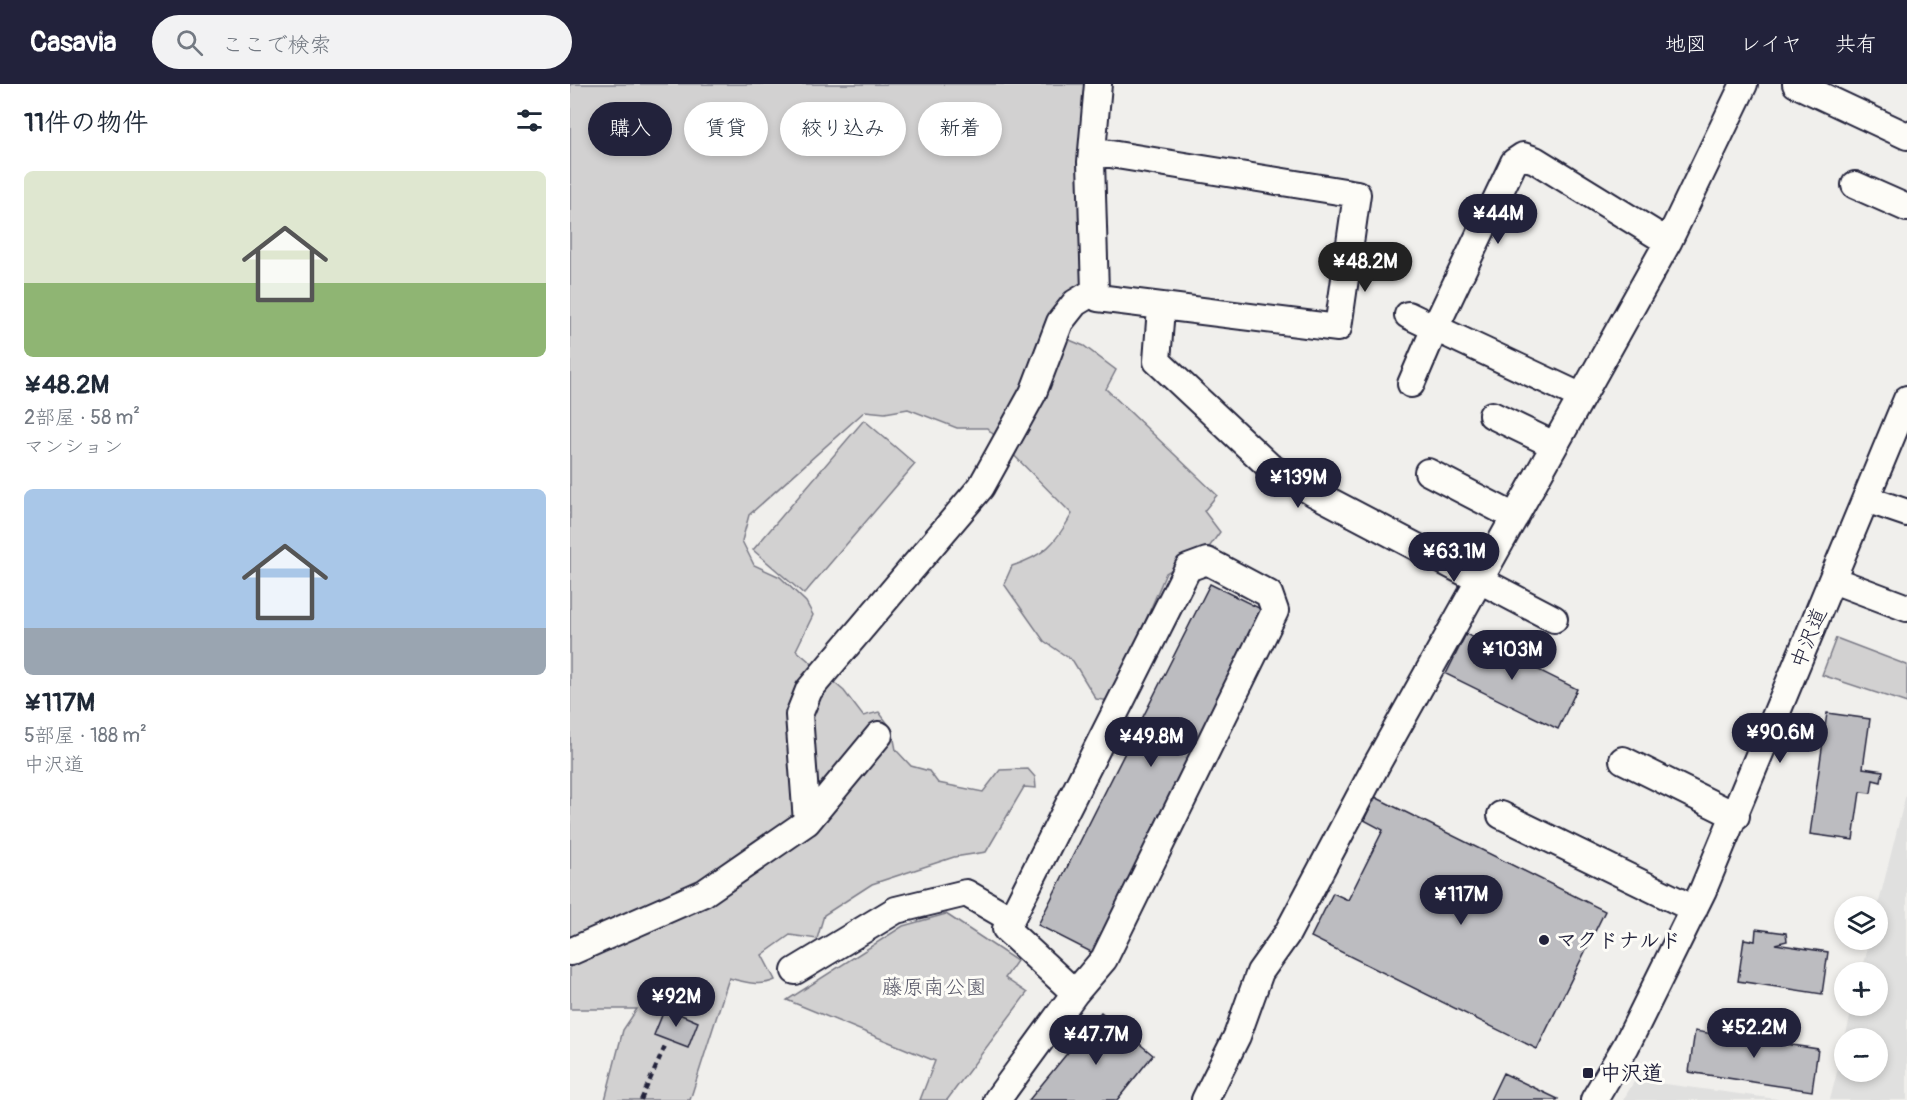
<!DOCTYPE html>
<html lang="ja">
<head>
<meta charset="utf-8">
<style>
  body { margin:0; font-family:Pangolin,"Klee One",sans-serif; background:#f2f2f3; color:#1f2937; height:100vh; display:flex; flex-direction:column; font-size:22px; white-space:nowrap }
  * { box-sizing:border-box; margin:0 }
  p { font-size:20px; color:#747a83 }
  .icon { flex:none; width:33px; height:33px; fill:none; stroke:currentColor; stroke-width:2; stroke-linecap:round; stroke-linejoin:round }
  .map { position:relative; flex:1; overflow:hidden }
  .details { display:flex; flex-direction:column; background:#fff; width:570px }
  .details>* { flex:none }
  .banner { position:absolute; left:18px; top:18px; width:570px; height:54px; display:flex; gap:12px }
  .tools { position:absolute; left:1264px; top:812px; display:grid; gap:12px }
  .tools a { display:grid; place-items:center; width:54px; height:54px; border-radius:50%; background:#fff; box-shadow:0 3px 9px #0003; font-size:30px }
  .price { position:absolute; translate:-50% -51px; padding:0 14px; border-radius:21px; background:#22223b; color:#fff; font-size:20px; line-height:39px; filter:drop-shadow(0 2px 3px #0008) }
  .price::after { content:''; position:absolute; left:50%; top:36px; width:18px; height:14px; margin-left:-9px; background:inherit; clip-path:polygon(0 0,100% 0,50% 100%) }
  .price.active { background:#222; color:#fff }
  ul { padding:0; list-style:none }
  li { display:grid; align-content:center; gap:12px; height:318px; padding:0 24px }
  li span { display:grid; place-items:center; height:186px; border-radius:9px; color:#555 }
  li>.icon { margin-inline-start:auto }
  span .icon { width:108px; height:108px; fill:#fffc; stroke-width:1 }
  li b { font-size:26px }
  h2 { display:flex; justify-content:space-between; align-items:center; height:72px; padding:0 24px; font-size:26px }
  .pill { padding:0 21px; border-radius:27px; background:#fff; box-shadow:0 3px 9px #0003; font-size:21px; line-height:54px }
  .pill.active { background:#22223b; color:#fff }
  header { display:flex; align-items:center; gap:36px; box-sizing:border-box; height:84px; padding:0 30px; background:#22223b; color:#fff }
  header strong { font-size:28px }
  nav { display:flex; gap:33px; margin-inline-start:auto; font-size:21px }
  .search { width:420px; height:54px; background:#f2f2f3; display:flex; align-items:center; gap:15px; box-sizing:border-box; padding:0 21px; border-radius:33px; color:#747a83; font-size:22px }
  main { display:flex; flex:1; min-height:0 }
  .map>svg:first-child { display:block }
  .built { fill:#e0e0df }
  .green { fill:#d2d1d1; stroke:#7a7a86; stroke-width:1.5 }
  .building { fill:#bcbcc0; stroke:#22223b; stroke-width:1.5 }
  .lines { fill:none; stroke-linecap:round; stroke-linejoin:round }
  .minor-casing { stroke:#22223b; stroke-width:30 }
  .path { stroke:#22223b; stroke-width:4; stroke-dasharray:6 4.5; stroke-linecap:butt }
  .minor { stroke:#fdfcf7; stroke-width:26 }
  .poi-dot { fill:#22223b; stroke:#fdfcf7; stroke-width:2 }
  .labels { text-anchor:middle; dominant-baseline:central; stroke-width:6; stroke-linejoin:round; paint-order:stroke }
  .street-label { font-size:21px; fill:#22223b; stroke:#fdfcf7 }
  .poi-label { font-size:21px; font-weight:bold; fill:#22223b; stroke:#fdfcf7; text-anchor:start }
  .park-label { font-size:21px; fill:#575768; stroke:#fdfcf7 }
</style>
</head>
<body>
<header>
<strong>Casavia</strong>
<div class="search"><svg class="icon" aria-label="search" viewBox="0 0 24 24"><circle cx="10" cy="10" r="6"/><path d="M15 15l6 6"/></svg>ここで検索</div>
<nav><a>地図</a><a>レイヤ</a><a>共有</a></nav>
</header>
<main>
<section class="details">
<h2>11件の物件<svg class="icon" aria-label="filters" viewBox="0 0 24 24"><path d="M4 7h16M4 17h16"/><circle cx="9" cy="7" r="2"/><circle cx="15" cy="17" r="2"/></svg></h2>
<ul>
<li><span style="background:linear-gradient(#dfe7d0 60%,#8fb573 0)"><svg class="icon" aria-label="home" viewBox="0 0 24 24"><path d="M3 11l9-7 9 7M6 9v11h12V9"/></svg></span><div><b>¥48.2M</b><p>2部屋 · 58 m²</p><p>マンション</p></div></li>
<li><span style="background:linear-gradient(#a9c7e8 75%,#9aa5b1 0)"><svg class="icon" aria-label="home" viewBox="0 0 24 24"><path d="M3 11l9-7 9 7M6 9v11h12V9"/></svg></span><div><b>¥117M</b><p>5部屋 · 188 m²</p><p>中沢道</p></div></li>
</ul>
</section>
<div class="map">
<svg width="1337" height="1016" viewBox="0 0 1337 1016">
  <rect width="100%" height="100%" fill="#f0efec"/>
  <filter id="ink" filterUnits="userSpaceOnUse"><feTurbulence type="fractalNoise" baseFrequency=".0167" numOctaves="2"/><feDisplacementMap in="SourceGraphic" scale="12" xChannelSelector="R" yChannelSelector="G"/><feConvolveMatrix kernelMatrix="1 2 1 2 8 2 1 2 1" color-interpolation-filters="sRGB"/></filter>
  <g filter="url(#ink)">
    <path class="built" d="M1337,706V1016H1260L1275,955V987H1308V954H1275L1283,921H1308V888H1292L1300,855H1308V822Z
      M1065,996L1214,1016H1053Z"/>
    <path class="green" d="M0,0H520L519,189L490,252L514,262L546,286L536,305L647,411L634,427L650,448L640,462L596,489L541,617L526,615L503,577L474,557L434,500L442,482C475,471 485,460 502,430L417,344H387L338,325L315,329L295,327L179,431L172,457L184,481L210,493L236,518L243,531L226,566L274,607L293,632L309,628L322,645L326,666L341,682L359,687L368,699L413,708L430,686L458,685L465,693L466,704L454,703L416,768L384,773L302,800L254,831L247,855L220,851L192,871L205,896C190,903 174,898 159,894L120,1016H35L53,946L67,925H0Z
      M294,336L345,380L234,510L183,466Z
      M1266,554L1337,581V619L1252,591Z
      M376,830L447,877L435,894L457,909L377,1016H350L365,977L217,916L333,842Z"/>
    <path class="building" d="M640,500L695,527L523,869L468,841Z
      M896,550L1007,605L988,645L876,590Z
      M1257,629L1300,635L1293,684L1313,687L1311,698L1303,696L1301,709L1290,708L1283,756L1240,750Z
      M805,713L1035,827L967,965L741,853L763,809L778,816L813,746L794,736Z
      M1186,845L1216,849L1217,857L1205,860L1258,868L1252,910L1168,897L1174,855L1185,857Z
      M95,924L128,938L118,964L84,951Z
      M531,928L583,971L547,1016H459Z
      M1178,934L1198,937L1195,957L1248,965L1242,1007L1119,988L1125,947L1174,955Z
      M933,989L988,1015L987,1016H920Z"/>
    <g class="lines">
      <defs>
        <path id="minor" d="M1226,0L1337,52
          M522,67L787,110L768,244L528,214L525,207L521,78L528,0
          M1285,101L1337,124
          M591,224L587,277L699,382L744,409L984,535
          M838,231L865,244L841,300
          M1010,312L865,244L944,78L953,72L965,76L1098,158
          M922,331L984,361
          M858,388L945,433
          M1296,415L1337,429
          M1263,496L1337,524
          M1053,676L1166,732
          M931,731L1124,825
          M237,738L229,631L239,606L411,403L463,309L490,238L505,219L525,207
          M0,868L134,809L237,738L309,651
          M225,887L326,826L396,809L441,835
          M427,1016L505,909L534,875L705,527L699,510L637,477L618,484L436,845L505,909
          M635,1016L667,952L690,888L717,850L808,678L1098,158L1174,0
          M1024,1016L1056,962L1133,806L1337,315"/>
      </defs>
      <use href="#minor" class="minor-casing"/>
      <path class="path" d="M71,1016L96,960"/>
      <use href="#minor" class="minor"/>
    </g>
  </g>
  <g class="poi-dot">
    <circle cx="974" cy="856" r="6"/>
    <rect x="1012" y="983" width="12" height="12" rx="3"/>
  </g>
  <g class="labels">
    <g class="street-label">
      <text transform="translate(1239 554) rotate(-68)">中沢道</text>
    </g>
    <g class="poi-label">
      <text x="986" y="856">マクドナルド</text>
      <text x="1030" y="989">中沢道</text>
    </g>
    <g class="park-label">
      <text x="364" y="903">藤原南公園</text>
    </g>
  </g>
</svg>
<div class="tools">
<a><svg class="icon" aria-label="layers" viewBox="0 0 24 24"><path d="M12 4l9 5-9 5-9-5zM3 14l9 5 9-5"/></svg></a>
<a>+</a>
<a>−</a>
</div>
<b class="price" style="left:928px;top:161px">¥44M</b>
<b class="price active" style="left:795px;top:209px">¥48.2M</b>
<b class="price" style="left:728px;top:425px">¥139M</b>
<b class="price" style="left:884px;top:499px">¥63.1M</b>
<b class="price" style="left:942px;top:597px">¥103M</b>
<b class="price" style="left:1210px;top:680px">¥90.6M</b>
<b class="price" style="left:581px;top:684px">¥49.8M</b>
<b class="price" style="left:891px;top:842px">¥117M</b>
<b class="price" style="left:106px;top:944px">¥92M</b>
<b class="price" style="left:1184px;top:975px">¥52.2M</b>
<b class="price" style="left:526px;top:982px">¥47.7M</b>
<div class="banner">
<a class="pill active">購入</a>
<a class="pill">賃貸</a>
<a class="pill">絞り込み</a>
<a class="pill">新着</a>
</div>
</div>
</main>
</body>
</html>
